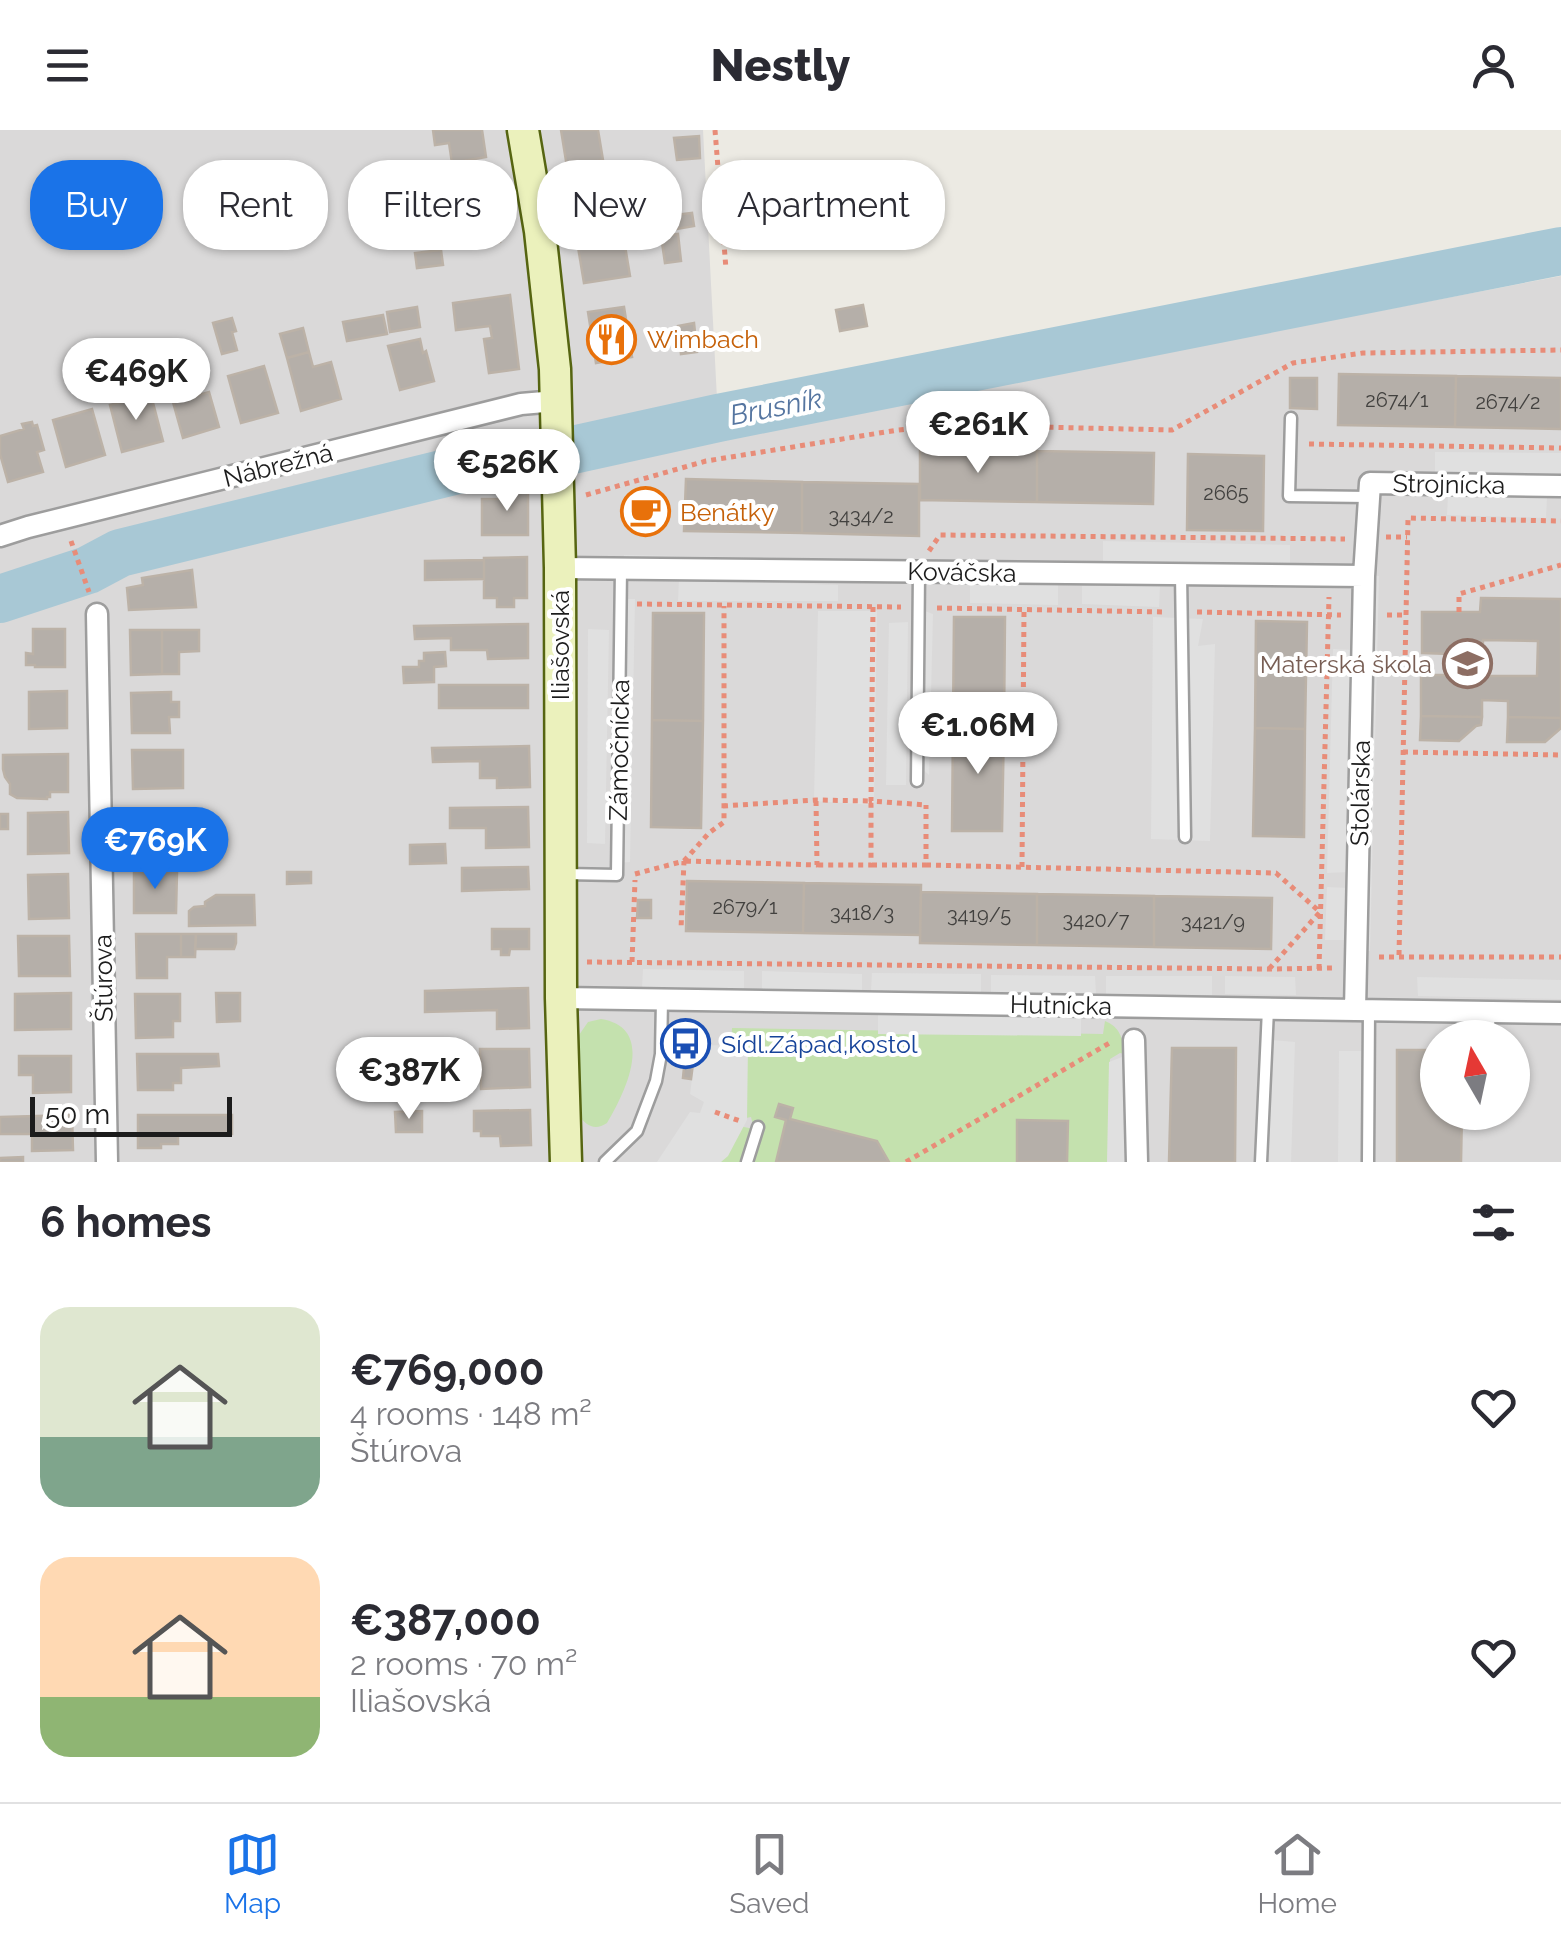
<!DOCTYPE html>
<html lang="en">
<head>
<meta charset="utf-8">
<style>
  body { margin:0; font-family:Raleway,sans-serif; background:#f7f7f7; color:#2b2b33; height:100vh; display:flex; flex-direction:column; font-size:38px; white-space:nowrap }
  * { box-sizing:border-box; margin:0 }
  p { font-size:32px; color:#7c7c81 }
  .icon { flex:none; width:55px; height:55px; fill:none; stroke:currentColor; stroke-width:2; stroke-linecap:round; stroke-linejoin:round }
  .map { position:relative; height:1032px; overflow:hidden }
  .details { display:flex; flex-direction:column; background:#fff; flex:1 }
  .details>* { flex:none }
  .hud { position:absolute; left:30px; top:30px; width:1000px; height:90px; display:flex; gap:20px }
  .needle { width:65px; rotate:351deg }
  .tools { position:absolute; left:1420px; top:890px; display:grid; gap:20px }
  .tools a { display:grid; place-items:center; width:110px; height:110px; border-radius:50%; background:#fff; box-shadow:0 2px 8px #0004; font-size:50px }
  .scale { position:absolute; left:30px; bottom:25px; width:202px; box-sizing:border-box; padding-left:10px; border:5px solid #1c1c1c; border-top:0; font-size:28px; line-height:35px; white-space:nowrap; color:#1c1c1c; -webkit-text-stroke:8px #fff; paint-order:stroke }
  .price { position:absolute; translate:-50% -85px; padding:0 22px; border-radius:35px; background:#fff; color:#222; font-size:32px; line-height:65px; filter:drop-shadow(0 2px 5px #0008) }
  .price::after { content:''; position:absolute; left:50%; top:60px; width:30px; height:22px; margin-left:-15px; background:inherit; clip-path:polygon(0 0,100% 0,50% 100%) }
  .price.active { background:#1a73e8; color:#fff }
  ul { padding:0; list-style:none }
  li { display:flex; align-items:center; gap:30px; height:250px; padding:0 40px }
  li span { display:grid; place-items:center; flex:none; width:280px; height:200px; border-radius:30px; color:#555 }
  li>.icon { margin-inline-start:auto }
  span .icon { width:120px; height:120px; fill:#fffc; stroke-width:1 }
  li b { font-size:42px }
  h2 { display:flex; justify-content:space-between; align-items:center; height:120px; padding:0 40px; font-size:42px }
  .tag { padding:0 35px; border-radius:40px; background:#fff; box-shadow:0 2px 8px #0004; font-size:35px; line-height:90px }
  .tag.active { background:#1a73e8; color:#fff }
  header { display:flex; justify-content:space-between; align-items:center; height:130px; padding:0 40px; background:#fff; font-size:45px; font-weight:800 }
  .tabs { display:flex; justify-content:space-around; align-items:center; height:140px; border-top:2px solid #e1e1e2; background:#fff; font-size:28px; color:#7c7c81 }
  .tabs a { display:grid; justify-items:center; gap:5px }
  .tabs .active { color:#1a73e8 }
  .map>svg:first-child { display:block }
  .residential { fill:#dad9d9; fill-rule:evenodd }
  .grass { fill:#c4e1ae }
  .parking { fill:#e0e0e0 }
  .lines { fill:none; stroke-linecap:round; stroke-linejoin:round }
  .river { stroke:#a8c8d5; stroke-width:48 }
  .building { fill:#b5afa9; stroke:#bcb2a7; stroke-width:2.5; fill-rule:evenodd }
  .lane-casing { stroke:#9d9d9d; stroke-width:15 }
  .street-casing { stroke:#9d9d9d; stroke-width:25 }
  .secondary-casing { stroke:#566511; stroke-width:35 }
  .path { stroke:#e88c78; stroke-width:5; stroke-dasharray:5 5; stroke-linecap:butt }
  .lane { stroke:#fff; stroke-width:10 }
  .street { stroke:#fff; stroke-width:20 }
  .secondary { stroke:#ebf1bc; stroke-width:30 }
  .labels { text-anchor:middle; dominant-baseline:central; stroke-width:8; stroke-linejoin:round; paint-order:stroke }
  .number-label { font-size:20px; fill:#42413f }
  .food-label { font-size:25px; fill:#c56008; stroke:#fff; text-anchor:start }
  .street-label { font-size:25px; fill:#1c1c1c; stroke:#fff }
  .education-label { font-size:25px; fill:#785e54; stroke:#fff; text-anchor:end }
  .transit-label { font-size:25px; fill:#164399; stroke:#fff; text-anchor:start }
  .water-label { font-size:28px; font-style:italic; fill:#5575a0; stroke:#fff }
</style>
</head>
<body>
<header><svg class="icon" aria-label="menu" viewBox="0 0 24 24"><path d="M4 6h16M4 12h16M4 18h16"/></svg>Nestly<svg class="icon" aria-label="person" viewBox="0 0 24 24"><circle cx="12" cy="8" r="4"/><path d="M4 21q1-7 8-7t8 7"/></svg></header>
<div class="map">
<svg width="1561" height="1032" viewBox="0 0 1561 1032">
  <rect width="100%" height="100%" fill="#eceae3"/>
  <path class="residential" d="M0,0H703L719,307L1561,146V1032H0ZM1438,908H1512V982H1438Z"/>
  <path class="grass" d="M601,889C657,898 625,963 607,993C595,1001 586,996 579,985V905L588,892Z
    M1105,891C1120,897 1123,909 1125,924L1120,923L1110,929L1109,1032H707L739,996L754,999L751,987L741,989L731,920L732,898L1103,904Z"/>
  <path class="parking" d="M1435,322L1561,323V345L1435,343Z
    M1448,366L1547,367L1546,388L1447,385Z
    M1103,411L1290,415V435L1103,431Z
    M624,425L1093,433L1094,443L624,436Z
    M1368,445L1379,446L1370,821H1361Z
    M679,450L838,455V471H678Z
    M970,452L1058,455V475L970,473Z
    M1082,456H1160L1159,477L1082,474Z
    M622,469H635L630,732L617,733Z
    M919,479L933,484L929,645L916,633Z
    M818,481H877L874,675L814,671Z
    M1153,487L1203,489L1198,516L1215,514L1210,711L1151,709Z
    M908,492L906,655H886L889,493Z
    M588,499L609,500L605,714L587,713Z
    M1333,519L1354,520L1348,742L1327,743Z
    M1327,757L1348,758V810H1325Z
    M643,839L744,841V860L642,859Z
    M762,841L862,844V861L762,860Z
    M872,843L981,844V862L871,861Z
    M991,845L1095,846L1096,864L991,862Z
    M1106,846H1212V865L1106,864Z
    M1225,846L1295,847L1296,865L1225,864Z
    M1417,847L1561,850V869L1418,866Z
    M878,884L1081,886V906L878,904Z
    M1272,910L1295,912L1291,1032H1269Z
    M748,914L747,990L728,1026L721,1032H657L690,982L700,983L704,972L690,964L696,916Z
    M1339,921H1362L1360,1032H1338Z
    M1125,926V1032H1107L1109,932Z"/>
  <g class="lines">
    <path class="river" d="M0,469L88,440L120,423L458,340L577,319L718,288L1561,121"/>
  </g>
  <path class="building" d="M433,0H482L486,27L452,33L449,13L435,15Z
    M561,0H598L603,30L567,37Z
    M699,6L700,28L677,30L674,8Z
    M627,44L635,84L578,95L571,55Z
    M494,70L500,112L470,117L468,104L454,106L453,101L436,104L432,79Z
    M420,81L424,106L409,108L404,84Z
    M692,83L694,96L653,103L650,88Z
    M890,83L891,100L875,101L874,84Z
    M404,84L409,108L390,112L386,86Z
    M678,104L681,131L665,133L661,106Z
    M624,110L630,146L584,153L578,117Z
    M441,120L443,135L417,138L415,123Z
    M510,165L519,239L489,243L484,209L492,208L490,196L456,200L453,173Z
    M863,175L867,196L840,201L836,180Z
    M417,177L420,197L390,202L387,182Z
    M624,177L632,227L596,233L588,182Z
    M383,185L387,204L347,211L343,192Z
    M232,188L236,201L232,202L237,220L222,224L213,193Z
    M694,193L697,222L681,224L678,196Z
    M303,198L309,222L287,228L280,204Z
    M420,209L423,223L426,221L434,251L400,260L388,216Z
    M112,216L121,245L104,249L96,221Z
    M309,222L313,237L331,232L341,269L301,281L287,228Z
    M264,236L278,283L241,293L228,246Z
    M1339,244L1456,246L1455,297L1338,295Z
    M1456,246L1561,248V299L1455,297Z
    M1290,248H1317V279L1290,278Z
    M209,262L219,297L183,308L173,272Z
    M151,265L163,311L122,322L110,275Z
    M92,279L105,325L66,337L53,290Z
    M32,292L33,296L37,295L44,320L37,322L43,342L8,352L0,324V306L24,299L22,294Z
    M920,319L1037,321V372L920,370Z
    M1037,321L1154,323L1153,374L1037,372Z
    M1188,324L1264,326L1263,401L1187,400Z
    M686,349L802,352V403L684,401Z
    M802,352L919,354V406L802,403Z
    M511,357L528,358V405H482V369H511Z
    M527,427V468H514V477H497V468H484V428Z
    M484,430V449L425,450V431Z
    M192,440L196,477L129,480L127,458L143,455L142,448Z
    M1481,468L1561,469V588L1508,587V571L1482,570V587L1421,586V545H1450L1451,524L1422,523V482H1480ZM1483,510L1538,511L1537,546H1482Z
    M653,483H704L703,591L652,590Z
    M954,487H1005L1004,594H953Z
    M1256,491L1307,492L1305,599L1255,598Z
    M528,494V528L488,529L487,520H451V508L415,509L414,496Z
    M33,499H65V537H35V535H26V523L33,524Z
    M130,500H162V544L131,545Z
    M162,500H199V521L179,522V544H162Z
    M445,522L446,536L434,537V552L404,553L403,537H419V531H424V523Z
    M439,555H528V578H439Z
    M67,561V598L29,599V562Z
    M171,562V572H179V587H169L170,603H132L131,563Z
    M1421,586L1482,587L1481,595L1476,596L1459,611L1420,610Z
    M1508,587L1561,588V598L1545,612H1507Z
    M652,590L703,591L701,698L651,697Z
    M953,594H1004L1002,701H952Z
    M1255,598L1305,599L1304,707L1253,706Z
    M529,616L530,657L497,658V648H480V631L433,632L432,618Z
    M132,620H183V658L133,659Z
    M68,624V662H50V667H47V669L17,668L10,664V654L5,647L3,639V625Z
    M528,677L529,717L486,718V698H450V678Z
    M68,682L69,723L28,724V683Z
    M178,682L179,722H134V683Z
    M0,684H8V699H0Z
    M445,714L446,733L410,734V715Z
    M528,737L529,759L462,761V738Z
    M134,742H177L176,783H134Z
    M287,742H311V753L287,754Z
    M68,744L69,788L29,789L28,745Z
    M687,751L804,753L803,803L686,801Z
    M804,753L921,755L920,805L803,803Z
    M921,762L1037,764V815L920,813Z
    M1037,764L1154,766V817L1037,815Z
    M216,765H254L255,795L189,796V781L194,777L205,776V772Z
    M1154,766L1272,768L1271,819L1154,817Z
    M638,770H651V788H637Z
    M492,799H529V819H510L509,825H501V819H492Z
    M136,804H181V827H167V848H137Z
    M181,804H196L195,827H181Z
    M196,804H236V813L234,819H195Z
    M18,806H69L70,846H19Z
    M528,858L529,898L497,899V880L425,882V861Z
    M71,863V899L15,900V864Z
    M216,863H240V891L217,892Z
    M135,864H180V891H173V907L136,908Z
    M686,917L695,918L691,949L683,948Z
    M1172,918H1236L1235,1032H1169Z
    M480,919H529L530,957L481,959Z
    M1397,920H1438V982H1462L1461,1032H1397Z
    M137,924H218L219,936L181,938V953H173V960H138Z
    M19,926H71V962L33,963V945H19Z
    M779,974L793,978L790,989L877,1011L889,1032H776L786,990L775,987Z
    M530,980L531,1015L501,1016L500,1006H481V1001H474V981Z
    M422,981V1002H396L395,982Z
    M72,985L73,1020L32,1021V1004H0V987Z
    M138,985H232V1004L178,1005V1014H161V1018H138Z
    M1017,990L1068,991L1067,1032H1017Z
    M23,1027V1032H0V1028Z"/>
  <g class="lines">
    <defs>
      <path id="lane" d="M1291,288L1289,366L1369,367
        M1181,444L1185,707
        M917,651L919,442
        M565,744L617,745L621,439
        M1488,908L1490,882
        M605,1032L637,1001L656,951L661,924L662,870
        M747,1032L758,997
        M1261,1032L1268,879
        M1368,1032L1369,880"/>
      <path id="street" d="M0,406L28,397L521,274L556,271
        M560,438L1364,446
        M97,484L107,1032
        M561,868L1561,883
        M1355,880L1364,446L1370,353L1561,356
        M1134,910L1137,1032"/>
      <path id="secondary" d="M523,0L540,101L555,239L560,438L561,868L566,1032"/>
    </defs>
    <use href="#lane" class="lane-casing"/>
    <use href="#street" class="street-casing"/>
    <use href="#secondary" class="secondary-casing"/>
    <path class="path" d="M715,0L726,139
      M1309,314L1561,318
      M586,365L706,331L898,300L947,295L1172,300L1293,233L1363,223L1561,220
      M1386,407H1407
      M71,411L89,462
      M929,421L940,405L1345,409
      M637,474L901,477
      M873,477L871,671L926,675
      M937,478L1166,482
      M1197,482L1341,485
      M1459,482V464L1561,435
      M1387,485H1406
      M1403,622L1561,625
      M723,676L816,670L871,671V735H817
      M684,731L709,703L724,692V476
      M686,731L817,735L816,670
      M872,735H926V675
      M926,735L1276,743L1320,782L1269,839
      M1022,737L1024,480
      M635,744L684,731L681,799
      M1399,825L1408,388L1561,391
      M1379,827H1561
      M587,832L1269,839L1335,838
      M632,832L635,750
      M1319,839L1329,467
      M715,982L740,991
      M906,1032L1111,912"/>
    <use href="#lane" class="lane"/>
    <use href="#street" class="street"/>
    <use href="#secondary" class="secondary"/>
  </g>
  <defs>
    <symbol id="restaurant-ring" viewBox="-11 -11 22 22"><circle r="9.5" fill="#fff" stroke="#e8710a" stroke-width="1.5"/><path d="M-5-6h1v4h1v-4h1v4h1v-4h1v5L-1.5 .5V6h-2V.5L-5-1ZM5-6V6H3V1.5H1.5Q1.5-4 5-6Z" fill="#e8710a"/></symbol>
    <symbol id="cafe-ring" viewBox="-11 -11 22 22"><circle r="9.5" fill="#fff" stroke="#e8710a" stroke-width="1.5"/><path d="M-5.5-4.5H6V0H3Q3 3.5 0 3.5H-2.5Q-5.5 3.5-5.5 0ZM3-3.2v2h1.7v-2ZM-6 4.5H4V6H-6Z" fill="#e8710a"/></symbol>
    <symbol id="school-ring" viewBox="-11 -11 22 22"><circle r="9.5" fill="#fff" stroke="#8d6e63" stroke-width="1.5"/><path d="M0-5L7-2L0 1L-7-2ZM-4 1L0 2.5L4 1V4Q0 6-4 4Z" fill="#8d6e63"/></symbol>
    <symbol id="bus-ring" viewBox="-11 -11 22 22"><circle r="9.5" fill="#fff" stroke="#1a4fb4" stroke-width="1.5"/><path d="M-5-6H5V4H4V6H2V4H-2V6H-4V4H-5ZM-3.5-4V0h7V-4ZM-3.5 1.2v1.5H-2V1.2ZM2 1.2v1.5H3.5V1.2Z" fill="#1a4fb4"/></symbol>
  </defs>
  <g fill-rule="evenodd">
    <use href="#restaurant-ring" x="584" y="182" width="55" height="55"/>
    <use href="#cafe-ring" x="618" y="354" width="55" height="55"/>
    <use href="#school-ring" x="1440" y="506" width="55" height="55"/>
    <use href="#bus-ring" x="658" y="886" width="55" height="55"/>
  </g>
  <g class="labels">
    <g class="number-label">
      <text x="1397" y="270">2674/1</text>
      <text x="1508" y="272">2674/2</text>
      <text x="1226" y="363">2665</text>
      <text x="861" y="386">3434/2</text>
      <text x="745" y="777">2679/1</text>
      <text x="862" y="783">3418/3</text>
      <text x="979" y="785">3419/5</text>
      <text x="1096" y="790">3420/7</text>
      <text x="1213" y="792">3421/9</text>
    </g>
    <g class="food-label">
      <text x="647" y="209">Wimbach</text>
      <text x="680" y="382">Benátky</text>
    </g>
    <g class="street-label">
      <text transform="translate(278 335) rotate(-14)">Nábrežná</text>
      <text transform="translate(1449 354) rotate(1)">Strojnícka</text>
      <text transform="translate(962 442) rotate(1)">Kováčska</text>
      <text transform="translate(560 515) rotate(-90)">Iliašovská</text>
      <text transform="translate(619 620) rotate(-89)">Zámočnícka</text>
      <text transform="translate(1360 663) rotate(-89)">Stolárska</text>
      <text transform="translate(103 848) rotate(-91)">Štúrova</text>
      <text transform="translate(1061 875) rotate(1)">Hutnícka</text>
    </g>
    <g class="education-label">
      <text x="1432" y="534">Materská škola</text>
    </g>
    <g class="transit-label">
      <text x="721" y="914">Sídl.Západ,kostol</text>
    </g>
    <g class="water-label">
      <text transform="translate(776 277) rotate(-11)">Brusník</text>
    </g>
  </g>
</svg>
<div class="tools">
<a><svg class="needle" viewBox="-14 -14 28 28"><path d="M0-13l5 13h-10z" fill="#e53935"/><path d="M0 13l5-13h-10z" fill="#7c7c81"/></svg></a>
</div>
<div class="scale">50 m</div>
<b class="price" style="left:136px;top:293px">€469K</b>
<b class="price" style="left:978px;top:346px">€261K</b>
<b class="price" style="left:507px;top:384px">€526K</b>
<b class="price" style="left:978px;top:647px">€1.06M</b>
<b class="price active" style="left:155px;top:762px">€769K</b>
<b class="price" style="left:409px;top:992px">€387K</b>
<div class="hud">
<a class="tag active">Buy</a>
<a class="tag">Rent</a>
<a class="tag">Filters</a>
<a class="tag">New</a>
<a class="tag">Apartment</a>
</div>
</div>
<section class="details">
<h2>6 homes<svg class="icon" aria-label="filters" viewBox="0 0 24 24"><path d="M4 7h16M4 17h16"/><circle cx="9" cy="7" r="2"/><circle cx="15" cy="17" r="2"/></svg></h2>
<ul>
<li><span style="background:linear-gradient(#dfe7d0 65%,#7fa58c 0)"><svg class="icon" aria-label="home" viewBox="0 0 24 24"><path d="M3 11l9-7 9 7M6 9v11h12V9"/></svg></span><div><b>€769,000</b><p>4 rooms · 148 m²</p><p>Štúrova</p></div><svg class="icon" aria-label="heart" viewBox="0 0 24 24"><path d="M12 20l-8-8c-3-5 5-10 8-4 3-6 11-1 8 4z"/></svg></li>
<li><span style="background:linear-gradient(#ffd9b3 70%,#8fb573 0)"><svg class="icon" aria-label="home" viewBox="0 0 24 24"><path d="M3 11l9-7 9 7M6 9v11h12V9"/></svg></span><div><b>€387,000</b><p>2 rooms · 70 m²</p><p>Iliašovská</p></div><svg class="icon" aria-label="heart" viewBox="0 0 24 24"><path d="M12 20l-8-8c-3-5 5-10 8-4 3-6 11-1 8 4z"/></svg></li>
</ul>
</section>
<nav class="tabs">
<a class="active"><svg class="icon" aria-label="map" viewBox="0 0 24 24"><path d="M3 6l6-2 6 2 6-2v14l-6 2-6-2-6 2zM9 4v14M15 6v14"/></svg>Map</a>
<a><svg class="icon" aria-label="saved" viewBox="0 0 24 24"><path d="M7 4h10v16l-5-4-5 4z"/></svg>Saved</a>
<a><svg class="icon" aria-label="home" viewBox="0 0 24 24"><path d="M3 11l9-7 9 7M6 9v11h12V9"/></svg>Home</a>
</nav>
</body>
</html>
